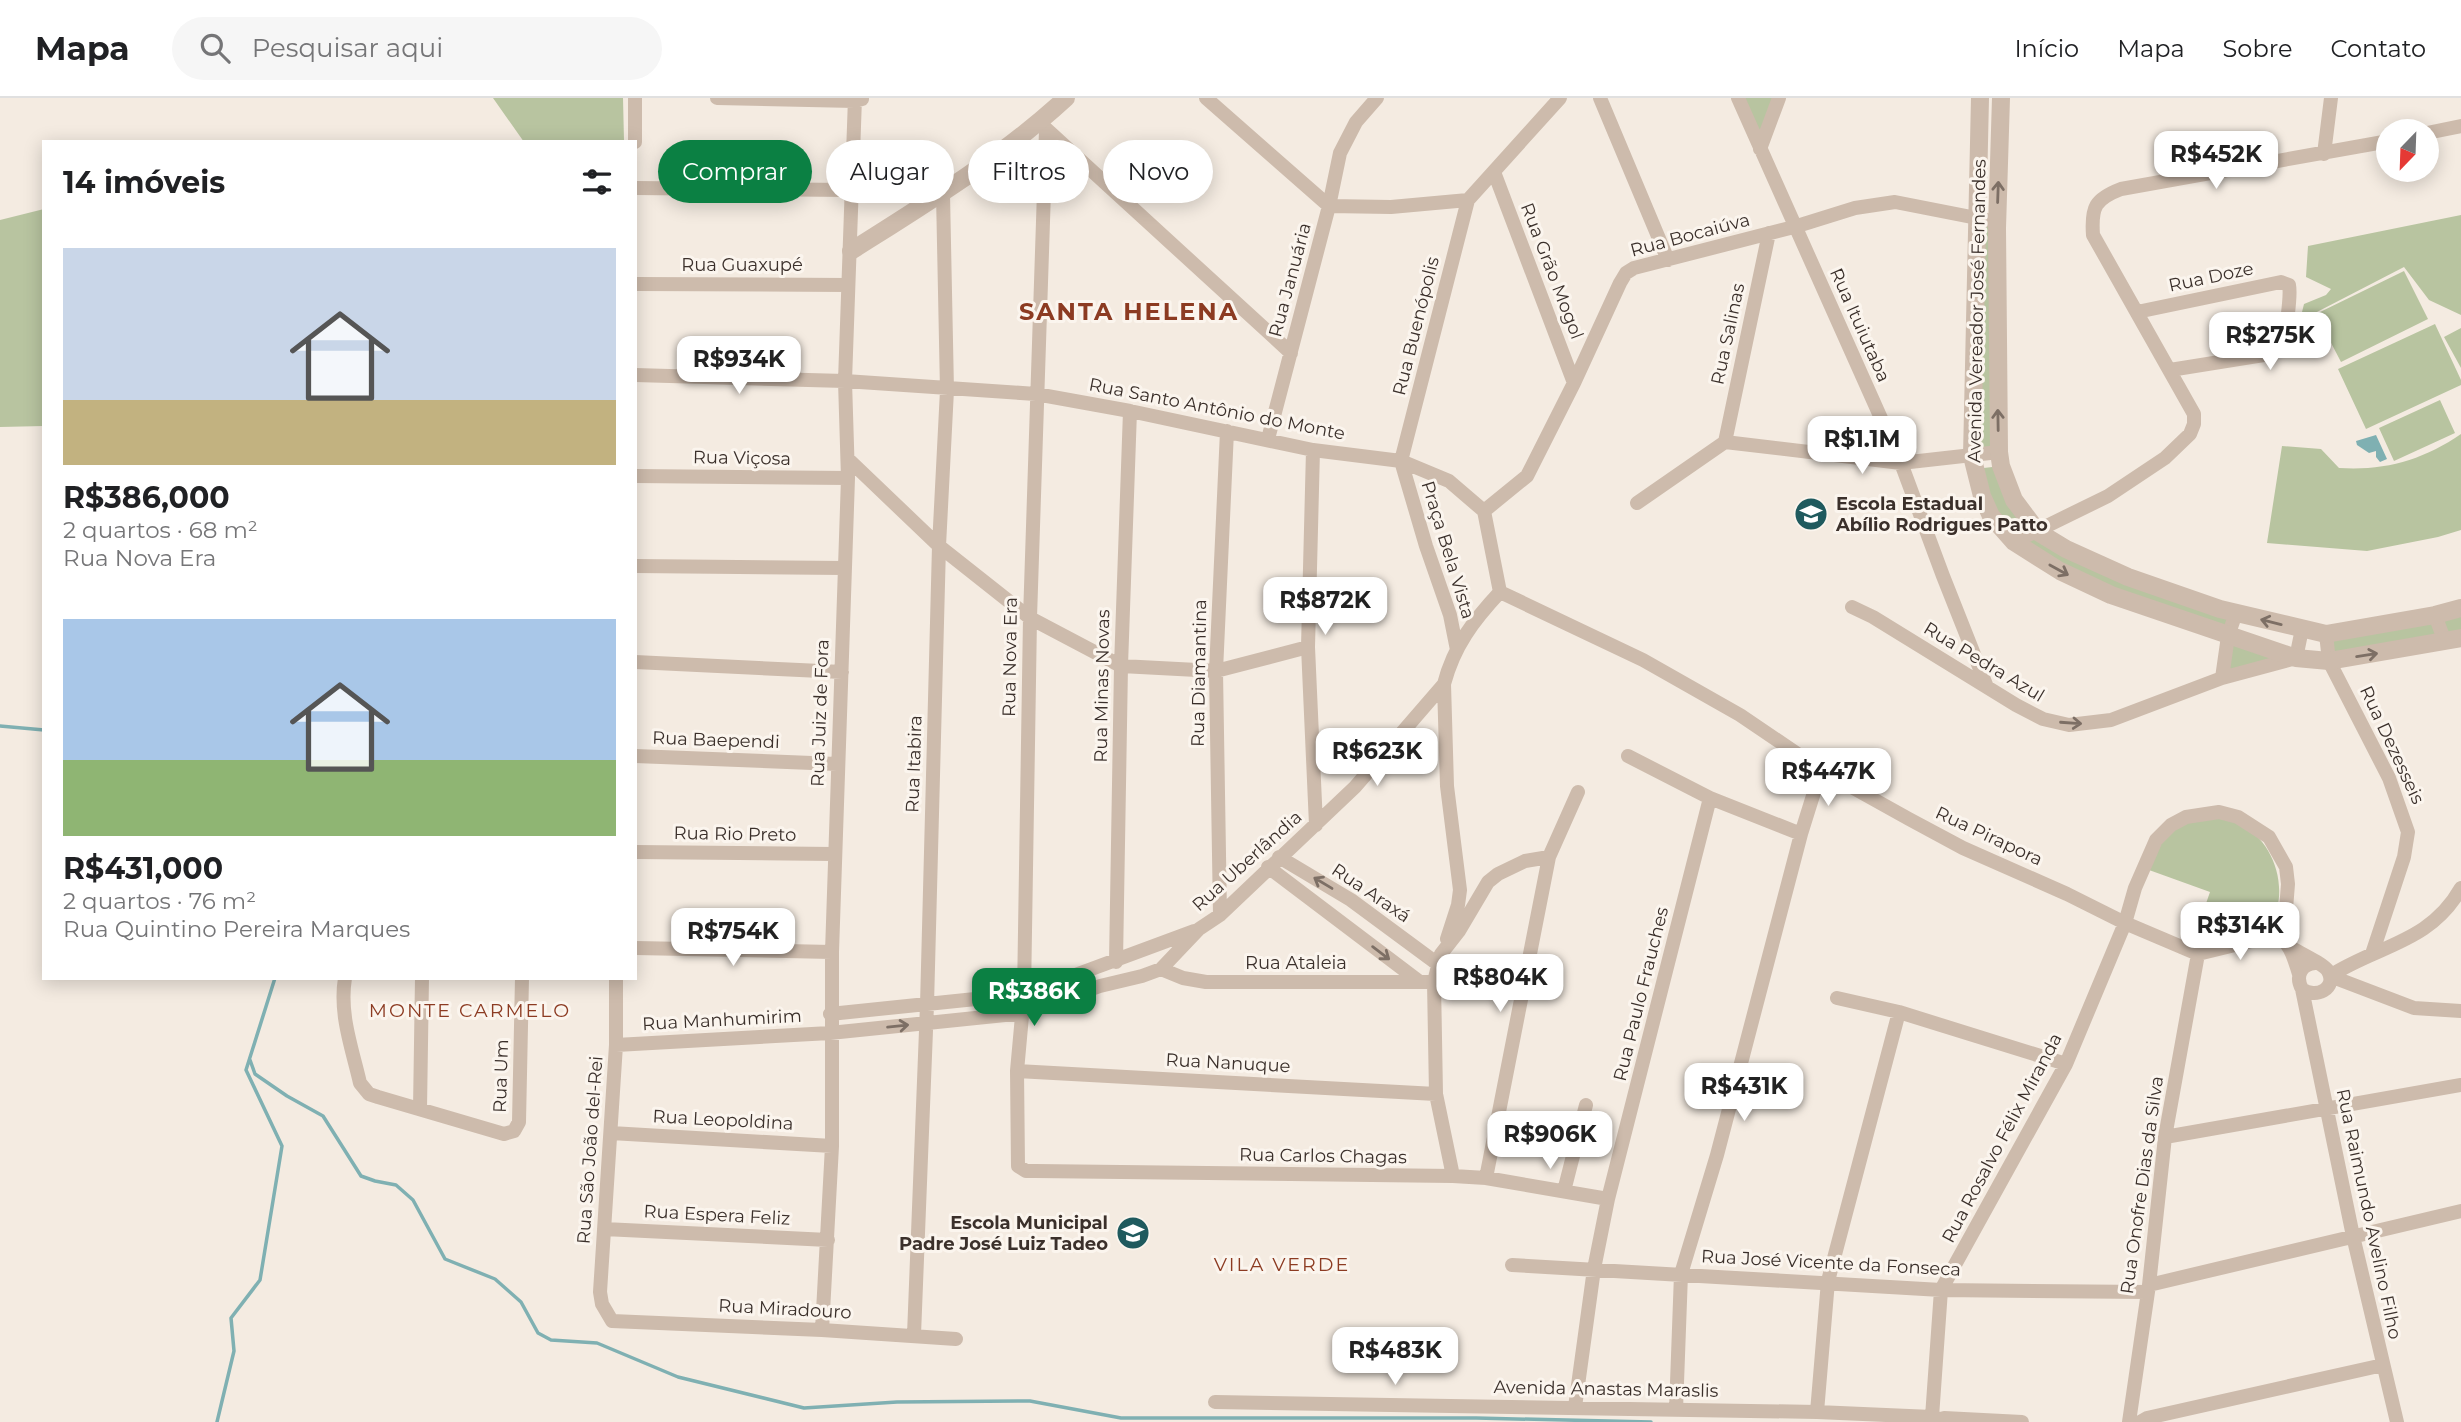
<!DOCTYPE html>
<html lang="pt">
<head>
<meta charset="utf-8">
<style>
  body { margin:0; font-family:Montserrat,sans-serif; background:#f6f6f6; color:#202124; height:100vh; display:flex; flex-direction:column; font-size:26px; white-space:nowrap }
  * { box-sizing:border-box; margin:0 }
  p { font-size:23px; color:#757577 }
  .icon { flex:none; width:38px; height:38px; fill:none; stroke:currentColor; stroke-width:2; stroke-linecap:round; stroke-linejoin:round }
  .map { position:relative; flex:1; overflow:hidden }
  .panel { position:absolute; left:42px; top:42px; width:595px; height:840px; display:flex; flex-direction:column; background:#fff; border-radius:0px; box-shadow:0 4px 18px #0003 }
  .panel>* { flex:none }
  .banner { position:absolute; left:658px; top:42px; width:665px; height:63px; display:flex; gap:14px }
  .needle { width:46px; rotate:203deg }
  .tools { position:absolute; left:2376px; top:21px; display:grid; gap:14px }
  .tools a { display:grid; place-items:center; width:63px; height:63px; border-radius:50%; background:#fff; box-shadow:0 4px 18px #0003; font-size:35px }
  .price { position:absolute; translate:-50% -60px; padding:0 16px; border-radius:14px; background:#fff; color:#222; font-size:23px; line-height:46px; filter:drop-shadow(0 2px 4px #0008) }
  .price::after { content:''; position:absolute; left:50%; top:42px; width:21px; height:16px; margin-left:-10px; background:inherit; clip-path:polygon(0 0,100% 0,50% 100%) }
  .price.active { background:#0b8043; color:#fff }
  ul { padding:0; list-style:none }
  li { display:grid; align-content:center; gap:14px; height:371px; padding:0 21px }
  li span { display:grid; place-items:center; height:217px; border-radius:0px; color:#555 }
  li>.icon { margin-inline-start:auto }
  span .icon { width:126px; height:126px; fill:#fffc; stroke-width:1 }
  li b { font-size:30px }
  h2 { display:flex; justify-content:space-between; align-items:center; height:84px; padding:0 21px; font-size:30px }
  .tag { padding:0 24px; border-radius:32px; background:#fff; box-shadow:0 4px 18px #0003; font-size:24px; line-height:63px }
  .tag.active { background:#0b8043; color:#fff }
  header { display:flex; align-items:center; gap:42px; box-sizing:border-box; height:98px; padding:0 35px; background:#fff; border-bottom:2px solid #e0e0e0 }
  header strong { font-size:33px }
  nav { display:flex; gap:38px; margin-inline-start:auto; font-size:24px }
  .search { width:490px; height:63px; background:#f6f6f6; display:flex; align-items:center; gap:18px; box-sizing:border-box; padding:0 24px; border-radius:38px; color:#757577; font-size:26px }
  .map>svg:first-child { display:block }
  .green { fill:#b8c4a0 }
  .water { fill:#7fb0b2 }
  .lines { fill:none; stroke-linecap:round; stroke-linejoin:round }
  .stream { stroke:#7fb0b2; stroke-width:3.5 }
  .minor { stroke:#cdbbac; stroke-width:14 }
  .tertiary { stroke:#cdbbac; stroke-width:18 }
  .oneway { stroke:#7d6f65 }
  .labels { text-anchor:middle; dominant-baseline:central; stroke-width:6; stroke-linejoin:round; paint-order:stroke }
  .street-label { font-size:18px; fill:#3b302b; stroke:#fbf5ee }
  .poi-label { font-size:18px; font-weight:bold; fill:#3b302b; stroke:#fbf5ee; text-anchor:start }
  .neighbourhood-label { font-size:19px; letter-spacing:2px; fill:#8c3b22; stroke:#fbf5ee }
  .district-label { font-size:24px; font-weight:bold; letter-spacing:2px; fill:#8c3b22; stroke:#fbf5ee }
</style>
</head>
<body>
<header>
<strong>Mapa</strong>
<div class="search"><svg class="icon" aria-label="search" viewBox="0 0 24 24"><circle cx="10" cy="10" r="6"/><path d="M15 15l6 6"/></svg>Pesquisar aqui</div>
<nav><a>Início</a><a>Mapa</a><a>Sobre</a><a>Contato</a></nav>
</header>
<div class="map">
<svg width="2461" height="1324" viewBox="0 0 2461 1324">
  <rect width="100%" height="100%" fill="#f4ebe1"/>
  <path class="green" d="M493,0H623L624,43L524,44Z
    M1738,0H1779L1760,51Z
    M44,111V328L0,329V122Z
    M2461,117V217L2429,202L2404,169L2315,215L2319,227L2304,224L2301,218L2304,206L2326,197L2331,191L2306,179L2308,148Z
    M1978,122L1997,124L1999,354L1972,358Z
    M2404,173L2428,221L2341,264L2316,216Z
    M2435,226L2461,282V287L2366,331L2338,271Z
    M2461,230V270L2444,239Z
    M2440,302L2455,335L2394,363L2379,330Z
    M2461,336V432L2438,439L2367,453L2267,445L2282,348L2321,351L2339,370C2385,373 2423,362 2461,336Z
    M2001,368L2038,434L2236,515L2229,538L2296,560L2222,580L2228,538L2111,497L2014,445L1975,371Z
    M2461,510V540L2329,563L2326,536Z
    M2204,718C2215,720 2227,720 2237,724C2275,742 2290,791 2271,827L2234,838L2194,840L2210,794L2149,772C2164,734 2167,733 2204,718Z"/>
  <path class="water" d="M2376,337L2387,361L2380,364L2376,359V353L2369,355L2357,347L2356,343Z"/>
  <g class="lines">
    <path class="stream" d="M0,628L44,632
      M250,962L255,976L287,998L323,1018L361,1078L375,1083L396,1087L413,1102L445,1161L495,1181L521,1204L538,1235L551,1242L597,1245L678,1279L804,1310L897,1304L1030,1303L1121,1320H1476L1651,1324
      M217,1324L234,1253L231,1220L260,1182L282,1048L246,972L275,880"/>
    <path class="minor" d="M717,0L855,3L862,1
      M1206,0L1329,108L1391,109L1468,102L1560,0
      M1600,0L1668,162
      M1738,0L1901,365L1943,478L1987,589
      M1043,28L1291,255
      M1046,32L1030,520L1024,896L1017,973L1018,1068L1026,1073H1035L1453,1078L1486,1080L1608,1101
      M2427,35L2461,28
      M635,44V0
      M1760,51L1779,0
      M2324,56L2331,0
      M1494,74L1574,285
      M635,90L851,92
      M635,186L848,187
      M2137,214L2281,184L2289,187C2291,196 2286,243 2280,250C2277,253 2274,255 2270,256L2170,272
      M635,277L845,283L1036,296L1130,313L1313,352L1401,363L1449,383L1484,413L1500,494
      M1268,341L1329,108L1340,55L1356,24L1377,0
      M1725,344L1769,135
      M1313,352L1308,549L1316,727
      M848,361L939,448L1030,520L1121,568L1216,573L1308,549
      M635,378L848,380
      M1637,405L1725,344L1901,365L1999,354
      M1484,413L1527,378L1574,285L1620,185L1626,175L1634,170L1794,129L1855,110L1895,104L1997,124
      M2014,444L2108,398L2165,360L2190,336L2194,326V316L2093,137C2091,109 2095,101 2121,91L2389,43
      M635,468L844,470
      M1500,494L1643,562L1740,617L1821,672L1909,721L1963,750L2067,796L2125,825L2198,856L2276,837C2291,845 2294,861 2299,876
      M1852,509L1873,519L2016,607L2043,621L2069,627L2111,622L2222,580L2296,560L2302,531
      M2435,517L2445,544
      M2326,536L2329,563L2389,680L2408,734L2404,759L2372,856
      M1457,552L1450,517L1426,448L1401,363L1468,102
      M635,564L842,574
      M2222,580L2228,538L2236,515
      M1444,586L1447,688L1460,792L1458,807L1447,841
      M635,658L837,666
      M1628,658L1710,700L1801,736
      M635,754L834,756
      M1279,759L1351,802L1439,867
      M1268,769L1420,884
      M1220,817L1216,573L1227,333
      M2290,849C2298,854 2324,866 2328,873C2338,891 2315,901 2302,891C2295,878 2301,866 2315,865
      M635,850L832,854
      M1116,864L1121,568L1130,313
      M1161,871L1183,880L1206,884H1434
      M2330,878C2378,847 2430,845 2461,790
      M2330,878L2414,910L2461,913
      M345,880C339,916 352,950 360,985L369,996L378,999L504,1036L514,1033L519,1024L522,880
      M616,880V947L600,1194L602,1206L612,1223L822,1232L956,1241
      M2302,891L2353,1138L2397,1324
      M1837,900L1899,914L2066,966
      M830,916L1024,896L1194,833
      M616,947L830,935L1024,915L1100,888L1142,878L1161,871L1199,831L1220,817L1355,689L1444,586C1454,548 1473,523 1500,494
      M1017,973L1436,996
      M420,1011L422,880
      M611,1035L832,1048
      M2165,1039L2461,987
      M1453,1078L1436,996L1434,884L1441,856L1459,833L1488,784L1498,776L1525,763L1549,759
      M1486,1080L1549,759L1578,694
      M1564,1093L1586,1007
      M604,1131L828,1142
      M1512,1167L1941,1192L2147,1194
      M2149,1187L2461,1113
      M822,1232L832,1048V854L848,380L845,283L855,0
      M914,1237L927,907L939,448L947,292L943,96
      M1215,1304L1817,1314L1932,1319L1954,1324
      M1575,1309L1594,1171L1608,1101L1710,700
      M1676,1312L1681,1176L1717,1057L1801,736L1821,672
      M1817,1314L1828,1183L1899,914
      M1932,1319L1941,1192L2066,966L2125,825L2135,790L2156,742L2171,727L2186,719L2219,714L2238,719L2269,739L2286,769L2288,786L2286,811L2276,837
      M1944,1320L2022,1324
      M2129,1324L2149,1187L2165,1039L2198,856
      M2140,1324L2147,1320L2383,1267"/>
    <path class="tertiary" d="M1980,0L1972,358L1982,398L1991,418L2014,444L2060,473L2111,497L2296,560L2329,563L2461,540
      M2001,0L1997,130L1999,354L2001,368L2014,402L2038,434L2066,451L2128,479L2220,511L2326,536L2435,517L2461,510
      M851,153C925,106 1001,60 1066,0"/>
  </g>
  <defs><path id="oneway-shaft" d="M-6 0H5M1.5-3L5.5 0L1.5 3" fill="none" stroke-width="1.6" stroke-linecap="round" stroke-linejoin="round" transform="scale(1.75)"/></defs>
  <g class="oneway">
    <use href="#oneway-shaft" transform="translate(1998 94) rotate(-88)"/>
    <use href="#oneway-shaft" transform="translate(1998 322) rotate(-91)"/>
    <use href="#oneway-shaft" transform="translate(2059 472) rotate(29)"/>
    <use href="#oneway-shaft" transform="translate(2271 524) rotate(-166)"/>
    <use href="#oneway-shaft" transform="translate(2367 557) rotate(-9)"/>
    <use href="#oneway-shaft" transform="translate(2071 625) rotate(4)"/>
    <use href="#oneway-shaft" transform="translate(1323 785) rotate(-149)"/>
    <use href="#oneway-shaft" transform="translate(1381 855) rotate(37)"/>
    <use href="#oneway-shaft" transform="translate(898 928) rotate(-6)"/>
  </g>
  <defs>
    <symbol id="school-disc" viewBox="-11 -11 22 22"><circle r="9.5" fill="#1f5a5e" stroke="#fbf5ee"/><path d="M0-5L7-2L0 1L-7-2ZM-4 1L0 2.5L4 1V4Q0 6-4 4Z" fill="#fff"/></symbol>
  </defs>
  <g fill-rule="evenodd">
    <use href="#school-disc" x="1792" y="397" width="38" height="38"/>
    <use href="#school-disc" x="1114" y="1116" width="38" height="38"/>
  </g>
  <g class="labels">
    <g class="street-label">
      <text transform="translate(1690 137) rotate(-15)">Rua Bocaiúva</text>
      <text x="742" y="167">Rua Guaxupé</text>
      <text transform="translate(1552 173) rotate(69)">Rua Grão Mogol</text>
      <text transform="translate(2211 179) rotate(-12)">Rua Doze</text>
      <text transform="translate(1290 182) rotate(-75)">Rua Januária</text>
      <text transform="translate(1977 213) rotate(-89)">Avenida Vereador José Fernandes</text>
      <text transform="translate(1860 227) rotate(66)">Rua Ituiutaba</text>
      <text transform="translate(1416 228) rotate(-76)">Rua Buenópolis</text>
      <text transform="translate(1728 236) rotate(-78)">Rua Salinas</text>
      <text transform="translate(1217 311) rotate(11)">Rua Santo Antônio do Monte</text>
      <text transform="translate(742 360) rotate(1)">Rua Viçosa</text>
      <text transform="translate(1448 452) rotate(73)">Praça Bela Vista</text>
      <text transform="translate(1010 559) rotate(-89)">Rua Nova Era</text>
      <text transform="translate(1984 564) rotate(31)">Rua Pedra Azul</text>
      <text transform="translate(1199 575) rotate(-89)">Rua Diamantina</text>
      <text transform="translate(1102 588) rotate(-89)">Rua Minas Novas</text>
      <text transform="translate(820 615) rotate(-88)">Rua Juiz de Fora</text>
      <text transform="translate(716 642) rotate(2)">Rua Baependi</text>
      <text transform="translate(2392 647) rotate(65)">Rua Dezesseis</text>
      <text transform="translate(914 666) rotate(-88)">Rua Itabira</text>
      <text transform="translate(735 736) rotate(1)">Rua Rio Preto</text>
      <text transform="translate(1989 738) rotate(25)">Rua Pirapora</text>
      <text transform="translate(1247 763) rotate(-42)">Rua Uberlândia</text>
      <text transform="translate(1371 795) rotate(34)">Rua Araxá</text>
      <text x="1296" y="865">Rua Ataleia</text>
      <text transform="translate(1641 896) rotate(-76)">Rua Paulo Frauches</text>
      <text transform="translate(722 922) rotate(-3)">Rua Manhumirim</text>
      <text transform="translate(1228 965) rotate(3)">Rua Nanuque</text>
      <text transform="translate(501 978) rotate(-88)">Rua Um</text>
      <text transform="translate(723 1022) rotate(3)">Rua Leopoldina</text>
      <text transform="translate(2002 1040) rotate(-62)">Rua Rosalvo Félix Miranda</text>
      <text transform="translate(590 1052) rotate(-86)">Rua São João del-Rei</text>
      <text transform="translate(1323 1058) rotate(1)">Rua Carlos Chagas</text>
      <text transform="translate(2142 1087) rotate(-82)">Rua Onofre Dias da Silva</text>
      <text transform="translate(2369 1116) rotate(78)">Rua Raimundo Avelino Filho</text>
      <text transform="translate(717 1117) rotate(3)">Rua Espera Feliz</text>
      <text transform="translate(1831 1165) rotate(3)">Rua José Vicente da Fonseca</text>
      <text transform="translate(785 1211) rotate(3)">Rua Miradouro</text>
      <text transform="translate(1606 1291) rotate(1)">Avenida Anastas Maraslis</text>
    </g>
    <g class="poi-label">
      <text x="1836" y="406">Escola Estadual<tspan x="1836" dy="21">Abílio Rodrigues Patto</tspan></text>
      <text x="1108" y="1125" text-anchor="end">Escola Municipal<tspan x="1108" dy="21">Padre José Luiz Tadeo</tspan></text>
    </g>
    <g class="neighbourhood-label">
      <text x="470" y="912">MONTE CARMELO</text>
      <text x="1282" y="1166">VILA VERDE</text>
    </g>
    <g class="district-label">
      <text x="1129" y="213">SANTA HELENA</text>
    </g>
  </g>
</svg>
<div class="tools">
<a><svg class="needle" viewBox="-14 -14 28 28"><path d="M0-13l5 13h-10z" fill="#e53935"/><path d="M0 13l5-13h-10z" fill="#757577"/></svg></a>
</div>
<b class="price" style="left:2216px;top:93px">R$452K</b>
<b class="price" style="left:2270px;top:274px">R$275K</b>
<b class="price" style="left:739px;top:298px">R$934K</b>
<b class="price" style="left:1862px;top:378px">R$1.1M</b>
<b class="price" style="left:1325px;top:539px">R$872K</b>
<b class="price" style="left:1377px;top:690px">R$623K</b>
<b class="price" style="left:1828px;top:710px">R$447K</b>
<b class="price" style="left:2240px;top:864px">R$314K</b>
<b class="price" style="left:733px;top:870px">R$754K</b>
<b class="price" style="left:1500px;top:916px">R$804K</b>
<b class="price active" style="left:1034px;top:930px">R$386K</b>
<b class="price" style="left:1744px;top:1025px">R$431K</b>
<b class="price" style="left:1550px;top:1073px">R$906K</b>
<b class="price" style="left:1395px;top:1289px">R$483K</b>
<div class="banner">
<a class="tag active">Comprar</a>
<a class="tag">Alugar</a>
<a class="tag">Filtros</a>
<a class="tag">Novo</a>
</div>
<section class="panel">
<h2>14 imóveis<svg class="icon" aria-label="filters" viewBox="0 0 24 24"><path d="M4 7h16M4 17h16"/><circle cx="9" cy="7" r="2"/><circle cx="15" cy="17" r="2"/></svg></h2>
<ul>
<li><span style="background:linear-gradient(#c9d6e8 70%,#c2b280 0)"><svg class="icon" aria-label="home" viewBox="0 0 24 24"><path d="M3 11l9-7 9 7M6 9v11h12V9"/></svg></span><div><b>R$386,000</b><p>2 quartos · 68 m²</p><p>Rua Nova Era</p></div></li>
<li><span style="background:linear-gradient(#a9c7e8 65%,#8fb573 0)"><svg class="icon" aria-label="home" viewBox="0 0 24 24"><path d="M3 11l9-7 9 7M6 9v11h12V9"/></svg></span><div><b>R$431,000</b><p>2 quartos · 76 m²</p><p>Rua Quintino Pereira Marques</p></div></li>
</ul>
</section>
</div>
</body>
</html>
